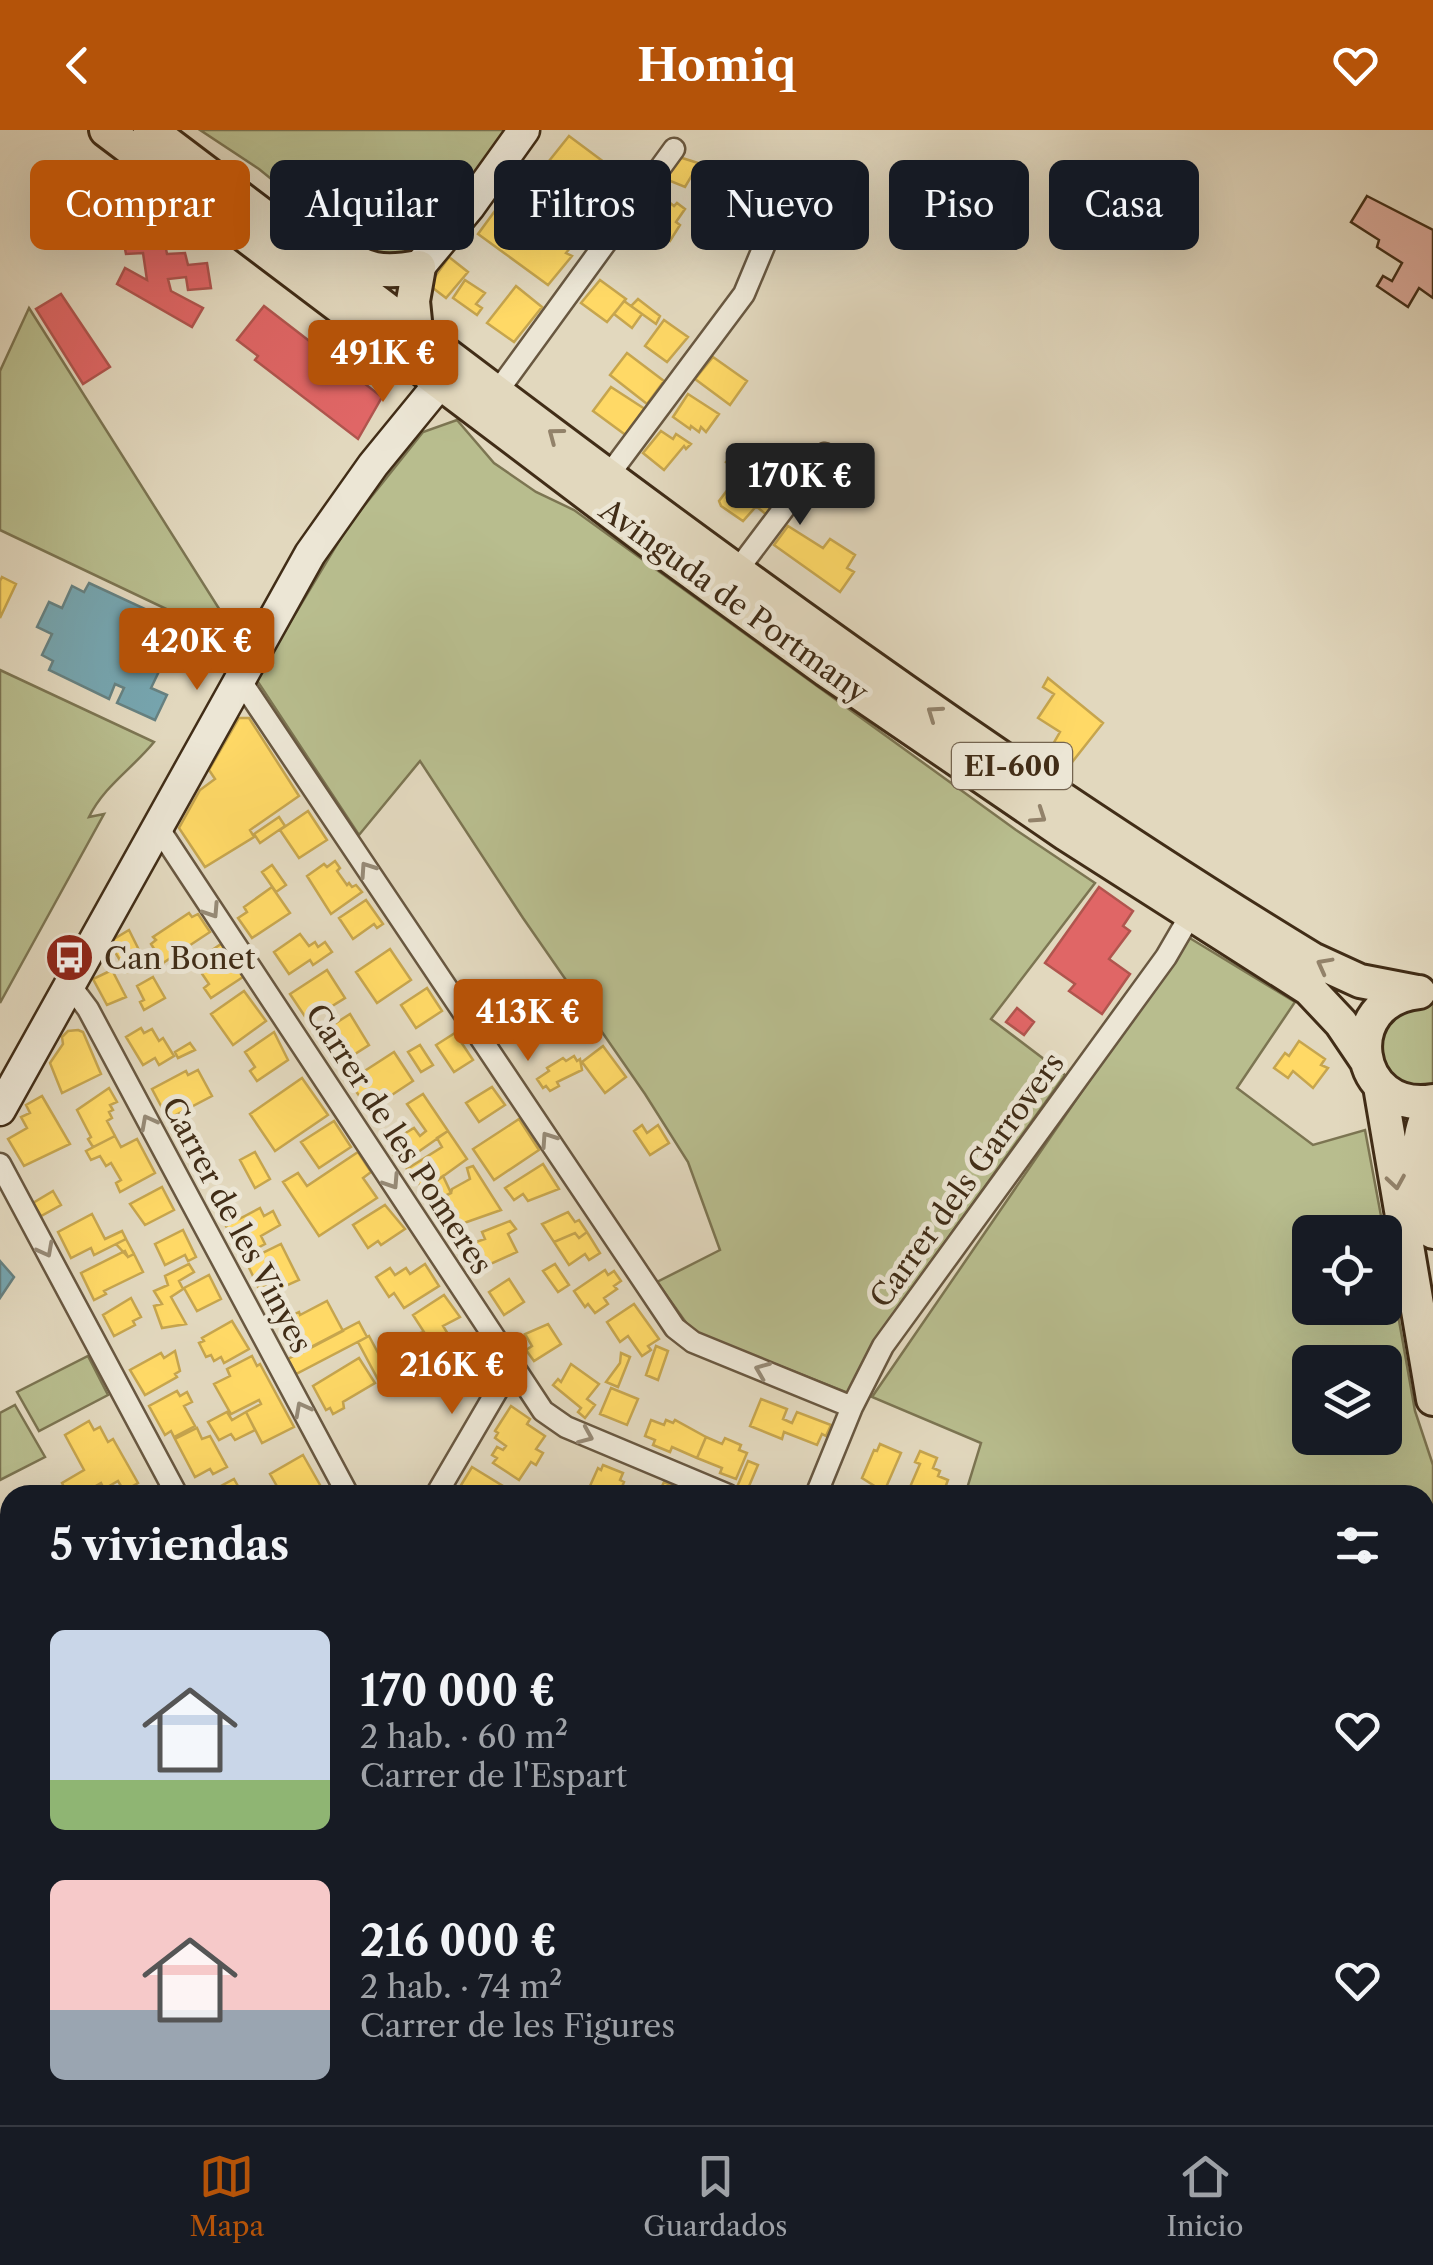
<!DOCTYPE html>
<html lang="es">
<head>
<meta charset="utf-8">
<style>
  body { margin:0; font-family:"Libre Caslon Text",serif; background:#20242c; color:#f1f3f6; height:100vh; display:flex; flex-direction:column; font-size:38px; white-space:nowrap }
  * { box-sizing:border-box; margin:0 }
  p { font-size:32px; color:#9ea1a6 }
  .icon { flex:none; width:55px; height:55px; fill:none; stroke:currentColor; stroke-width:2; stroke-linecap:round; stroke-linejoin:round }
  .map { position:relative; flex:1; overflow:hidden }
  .details { position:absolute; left:0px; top:1355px; width:1435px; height:640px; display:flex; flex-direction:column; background:#171b24; border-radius:30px 30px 0 0; box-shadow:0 10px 40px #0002 }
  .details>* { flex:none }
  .hud { position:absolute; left:30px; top:30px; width:1375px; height:90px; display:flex; gap:20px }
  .buttons { position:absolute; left:1292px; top:1085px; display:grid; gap:20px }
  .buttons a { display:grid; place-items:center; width:110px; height:110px; border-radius:15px; background:#171b24; box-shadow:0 10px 40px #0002; font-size:50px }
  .price { position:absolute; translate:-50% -85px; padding:0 22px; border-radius:10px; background:#b45309; color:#fff; font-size:32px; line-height:65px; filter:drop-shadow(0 2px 5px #0008) }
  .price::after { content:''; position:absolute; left:50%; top:60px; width:30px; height:22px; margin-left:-15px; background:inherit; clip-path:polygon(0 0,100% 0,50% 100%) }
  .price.active { background:#222; color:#fff }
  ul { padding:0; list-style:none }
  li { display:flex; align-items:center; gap:30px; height:250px; padding:0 50px }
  li span { display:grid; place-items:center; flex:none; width:280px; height:200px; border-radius:15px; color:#555 }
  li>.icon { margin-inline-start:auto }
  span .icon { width:120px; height:120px; fill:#fffc; stroke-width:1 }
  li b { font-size:42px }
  h2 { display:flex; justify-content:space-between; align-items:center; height:120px; padding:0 50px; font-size:42px }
  .tag { padding:0 35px; border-radius:15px; background:#171b24; box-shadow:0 10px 40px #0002; font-size:35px; line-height:90px }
  .tag.active { background:#b45309; color:#fff }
  header { display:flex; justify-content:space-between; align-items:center; height:130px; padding:0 50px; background:#b45309; color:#fff; font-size:45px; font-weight:700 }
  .tabs { display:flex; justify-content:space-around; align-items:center; height:140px; border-top:2px solid #363941; background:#171b24; font-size:28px; color:#9ea1a6 }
  .tabs a { display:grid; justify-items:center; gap:5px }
  .tabs .active { color:#b45309 }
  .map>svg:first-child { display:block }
  .green { fill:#b8bd8e; stroke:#7c7552; stroke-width:2.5; fill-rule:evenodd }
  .homes { fill:#ffd966; stroke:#c6a54e; stroke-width:2.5 }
  .shops { fill:#e06666; stroke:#b0554e; stroke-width:2.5 }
  .public { fill:#76a5af; stroke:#668181; stroke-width:2.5 }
  .building { fill:#dcab9c; stroke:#412d17; stroke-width:2.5 }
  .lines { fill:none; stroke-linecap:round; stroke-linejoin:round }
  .street-casing { stroke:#695841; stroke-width:25 }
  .secondary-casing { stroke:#412d17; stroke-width:35 }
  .primary-casing { stroke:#412d17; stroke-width:38 }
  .street { stroke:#ece6d5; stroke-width:20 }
  .secondary { stroke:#ece6d5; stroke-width:30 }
  .primary { stroke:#e2d8be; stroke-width:32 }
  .oneway { stroke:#92826a }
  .oneway2 { stroke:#968a76 }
  .labels { text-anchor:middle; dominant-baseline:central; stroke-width:10; stroke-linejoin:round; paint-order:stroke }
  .shield { fill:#ece6d5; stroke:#746450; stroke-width:2.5 }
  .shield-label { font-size:28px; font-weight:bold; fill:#412d17 }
  .street-label { font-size:30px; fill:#412d17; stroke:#ece6d5 }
  .poi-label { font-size:30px; fill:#412d17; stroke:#ece6d5; text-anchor:start }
</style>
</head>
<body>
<header><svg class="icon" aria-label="back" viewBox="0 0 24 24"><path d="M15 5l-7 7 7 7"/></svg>Homiq<svg class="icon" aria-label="heart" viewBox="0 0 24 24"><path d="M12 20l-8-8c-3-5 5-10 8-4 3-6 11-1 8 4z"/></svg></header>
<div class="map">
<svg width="1433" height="1995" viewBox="0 0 1433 1995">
  <rect width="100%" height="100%" fill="#e2d8be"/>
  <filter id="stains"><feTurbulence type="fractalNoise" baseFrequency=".002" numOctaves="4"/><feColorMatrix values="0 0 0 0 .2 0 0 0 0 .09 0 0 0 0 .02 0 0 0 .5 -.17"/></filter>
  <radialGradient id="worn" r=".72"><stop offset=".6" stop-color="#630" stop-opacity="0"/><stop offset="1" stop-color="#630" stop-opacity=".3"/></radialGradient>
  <path class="green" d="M200,0H505L472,52L411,123L382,126L356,118L259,39Z
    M29,178L242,515L0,400V241Z
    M457,290L494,333L536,362L574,380L1016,700L1095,753L991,889L1065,945L877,1207L848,1263L692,1201L657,1152L720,1120L688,1032L645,964L523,788L420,631L359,705L256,549L348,396L423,302Z
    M0,540L154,612C133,638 104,656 89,687L104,684L0,873Z
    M1188,807L1295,872L1237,958L1313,1015L1365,1000L1384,1102H1310V1178H1385V1111L1415,1281L1433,1335V1703L1425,1721V1365H965L981,1313L872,1267ZM1310,1232H1385V1308H1310Z
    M1425,873L1433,875V963H1411L1379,933C1379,894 1387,884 1425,873Z
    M88,1226L108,1265L39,1301L17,1262Z
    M15,1275L45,1327L0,1350V1283Z
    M10,1381V1480L0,1486V1386Z
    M1425,1763L1433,1765V1991L1425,1984Z"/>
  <path class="homes" d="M569,6L624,47L604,72L549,31Z
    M679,27L714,38L706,51L692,45L685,57L663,48Z
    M536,50L593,89L566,123L572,126L548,155L478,104L500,74L513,82Z
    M660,65L674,76L677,73L685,79L676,92L680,95L670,111L645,92Z
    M449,127L468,142L446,168L429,155Z
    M465,150L485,163L476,174L482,178L477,185L453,168Z
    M600,150L626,169L607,192L581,173Z
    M516,156L542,177L514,212L487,193Z
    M638,169L660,186L656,194L631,176Z
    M624,171L642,184L632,198L614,184Z
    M664,190L688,207L667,232L645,216Z
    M627,223L664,251L647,274L610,245Z
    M713,227L747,251L730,275L695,249Z
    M611,257L648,281L627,306L593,281Z
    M688,264L719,284L706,302L701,297L699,302L691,296L690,299L673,287Z
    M661,301L673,309L676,304L691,314L686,319L684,316L664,340L643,323Z
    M735,322L753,335L737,348L729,341L731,336L726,332Z
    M735,350L744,356L740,361L745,365L748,361L760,372L743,391L721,376L719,371Z
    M771,358L783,367L768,386L757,377Z
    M788,396L823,418L830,409L855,425L847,438L854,442L840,462L774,415Z
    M2,447L16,454L0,488V451Z
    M1048,548L1103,593L1073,631L1052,616L1060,602L1038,588L1054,564L1043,557Z
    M239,588H249L299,666L250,700L254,707L205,737L179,698L200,660L215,649L209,640Z
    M308,681L327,710L299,728L280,700Z
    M279,687L285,696L260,713L254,704Z
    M335,731L340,738L337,741L347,755L349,753L352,757L356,755L362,762L331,784L307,746L324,734L327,737Z
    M272,735L286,755L276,762L262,742Z
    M272,757L290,783L252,808L238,788L247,782L244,777Z
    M366,770L383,794L377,798L374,794L353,809L339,788Z
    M189,783L192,787L198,784L210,802L163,833L151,814L156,810L153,807Z
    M129,800L141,824L148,821L152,829L127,842L109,812Z
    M300,804L309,816L315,812L318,817L325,812L332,822L313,835L310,830L289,844L274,822Z
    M221,814L243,847L211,868L204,858L209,854L194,832Z
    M390,819L411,850L377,873L356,842Z
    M112,840L126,867L107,875L93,849Z
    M327,840L345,868L308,891L290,864Z
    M153,847L165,868L144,880L140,872L144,870L137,856Z
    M504,853L511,861L491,875L484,865Z
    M427,858L442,881L416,898L401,875Z
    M530,859L549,887L525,903L516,890L512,893L502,878L506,876L501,868L511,861L515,869Z
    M244,861L266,891L233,915L211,884Z
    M350,884L369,915L344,931L325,900Z
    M141,898L144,903L152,899L159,911L163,908L174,926L159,935L155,928L143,935L126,907Z
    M78,900L83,902L101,944L62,963L50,933L63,914L62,907L68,901Z
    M274,902L288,930L257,951L250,941L255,937L245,922Z
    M455,903L473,930L454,942L436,915Z
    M1299,911L1325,929L1321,935L1328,938L1313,958L1293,941L1288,948L1274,938L1285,923L1289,926Z
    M190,913L195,920L178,928L175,922Z
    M420,915L433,935L421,942L408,922Z
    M603,916L626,947L605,963L582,932Z
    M394,922L413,951L369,980L349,951Z
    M574,926L577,931L580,929L582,940L557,952L559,956L550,961L546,956L543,958L537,949L549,941L547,938L563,928L566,931Z
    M198,940L212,966L168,989L152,959L186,941L188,945Z
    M302,948L328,985L275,1021L250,984Z
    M492,957L505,975L479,992L466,973Z
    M109,958L117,972L110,975L113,980L109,982L112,988L107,991L115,1006L93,1017L88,1009L91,1007L77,980Z
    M423,964L448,1001L401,1034L393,1024L397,1022V1008L414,998L420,1006L426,1001L407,974Z
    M42,966L70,1014L24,1036L8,1009L27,998L21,987L30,983L26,975Z
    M519,989L539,1020L494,1050L473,1019Z
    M334,991L351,1017L319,1038L301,1012Z
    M642,995L647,1003L658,995L669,1013L650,1025L634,1001Z
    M448,1001L467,1029L424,1060L407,1039L442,1017L437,1008Z
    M115,1006L121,1017L137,1009L155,1043L120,1062L116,1053L121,1050L111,1033L106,1036L100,1026L91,1030L86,1021Z
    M255,1022L270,1049L255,1058L240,1030Z
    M358,1022L371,1042L363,1048L377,1068L319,1106L283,1052L298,1043L307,1056Z
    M543,1034L559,1059L528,1071L523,1064L514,1070L505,1058Z
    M473,1036L501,1080L447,1099L430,1073L451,1063L452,1059L470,1049L467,1038Z
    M443,1046L451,1063L430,1073L424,1060Z
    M162,1057L174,1080L145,1095L130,1074Z
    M53,1061L61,1075L41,1086L33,1073Z
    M385,1075L405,1099L381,1115L378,1111L368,1118L353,1095Z
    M260,1078L264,1086L273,1081L280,1095L261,1106L265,1114L250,1122L247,1115L239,1119L226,1096Z
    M568,1082L575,1092L579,1090L587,1102L579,1108L575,1103L554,1112L542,1094Z
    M92,1084L105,1109L122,1101L126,1109L94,1125L91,1118L71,1128L58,1102Z
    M510,1091L516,1099L508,1104L517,1122L475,1141L461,1117L485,1109L482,1102Z
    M183,1100L196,1127L188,1131L185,1125L165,1135L155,1114Z
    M587,1102L600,1123L589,1130L585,1124L569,1135L554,1112L575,1103L579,1108Z
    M126,1109L134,1124L128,1127L116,1114Z
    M281,1114L299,1150L270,1163L266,1156L259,1159L246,1131Z
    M125,1121L128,1127L134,1124L143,1142L104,1161L106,1164L94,1170L81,1143Z
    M189,1134L194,1142L179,1151L183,1159L171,1167L186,1194L162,1198L154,1176L162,1174L154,1161L168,1155L165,1146Z
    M425,1134L439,1156L404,1178L394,1163L389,1167L376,1147L390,1138L395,1145L406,1138L410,1144Z
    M555,1134L569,1155L558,1162L543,1141Z
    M605,1140L608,1145L614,1141L621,1151L614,1156L617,1159L604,1168L608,1174L595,1183L588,1174L585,1177L574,1161Z
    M209,1145L221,1169L197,1181L184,1158Z
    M509,1149L524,1172L504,1185L489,1162Z
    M444,1165L460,1187L443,1196L448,1204L437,1210L436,1217L419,1219L417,1204L424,1202L413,1185Z
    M131,1168L141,1187L133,1191L135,1195L114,1206L103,1185Z
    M327,1171L343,1201L299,1224L285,1198L293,1194L289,1187L299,1182L300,1185Z
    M634,1174L659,1209L648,1216L651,1220L642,1226L628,1206L620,1212L607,1192Z
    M232,1191L249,1219L224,1233L221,1227L214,1231L211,1225L206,1227L199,1213L204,1211L202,1208Z
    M359,1192L367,1207L296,1244L288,1229Z
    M548,1194L561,1214L534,1231L526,1220L532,1216L525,1204Z
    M369,1206L393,1251L382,1257L358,1212Z
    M656,1216L668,1221L658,1250L646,1245Z
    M472,1218L487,1232L477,1240L480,1244L492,1235L497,1241L481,1253L484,1257L474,1265L451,1229Z
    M175,1221L180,1241L175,1244L177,1247L145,1265L130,1240L161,1223L164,1228Z
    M621,1223L630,1227L618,1257L606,1252L620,1233Z
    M252,1226L257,1236L260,1234L294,1297L262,1313L246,1282L261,1274L259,1270L231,1284L214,1254L230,1246L227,1239Z
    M359,1228L375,1253L343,1272L344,1278L333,1284L330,1278L326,1280L313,1256Z
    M571,1234L599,1254L587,1269L595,1275L585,1288L578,1282L581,1278L553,1255L558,1249L561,1252Z
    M611,1258L638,1269L627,1295L600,1284Z
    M177,1261L180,1266L187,1262L192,1272L184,1276L195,1296L174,1307L171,1301L165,1305L149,1276Z
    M761,1269L787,1279L783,1289L792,1293L797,1282L831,1295L826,1306L822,1304L817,1315L784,1302L782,1309L750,1296Z
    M511,1276L530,1289L527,1294L545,1306L536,1319L543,1323L536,1335L531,1332L519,1350L493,1333L497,1328L492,1325L497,1317L503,1320L506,1316L495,1308L498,1303L495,1301Z
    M227,1282L232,1290L246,1282L255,1300L235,1310L231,1304L219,1310L208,1292Z
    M651,1290L664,1295L666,1290L673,1293L675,1290L706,1307L697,1328L672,1317L670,1322L653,1315L655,1310L645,1306Z
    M89,1291L94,1300L100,1297L108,1312L113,1309L138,1353L124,1361L118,1351L104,1359L101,1353L89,1360L92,1365H68L62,1353L84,1340L65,1305Z
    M197,1298L202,1309L210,1306L227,1337L213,1344L210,1339L195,1347L175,1309Z
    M706,1307L722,1314L725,1308L741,1315L739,1320L747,1323L736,1349L720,1343L722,1338L697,1328Z
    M880,1314L901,1323L884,1362L862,1348L874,1320L877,1321Z
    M920,1321L937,1328L933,1338L940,1341L938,1346L948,1350L945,1358L949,1360L947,1365H928L910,1357L920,1334L915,1332Z
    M303,1325L324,1362L305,1365L301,1359L290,1365H282L270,1344Z
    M748,1331L758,1335L747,1361L737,1357Z
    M603,1335L623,1343L620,1350L624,1352L619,1364L586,1365L598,1338L601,1340Z
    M472,1337L513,1362L511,1365H455Z
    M234,1349L243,1365H204Z
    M664,1352L671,1355L667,1365H658Z
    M10,1491V1513L0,1499Z
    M0,1575L10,1595L0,1600Z
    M10,1610V1652L0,1657V1615Z
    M10,1771V1802L0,1807V1776Z
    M3,1840L10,1852V1876L6,1868L0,1870V1842Z
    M368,1985H400L406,1995H373Z
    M456,1985H484L490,1995H439Z
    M579,1985L599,1991L604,1985L626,1993L575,1995Z"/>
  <path class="shops" d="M77,50L95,55L72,97L57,91Z
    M143,98L145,111L164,109L167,124L185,123L188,135L207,133L211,158L188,160L186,147L168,149L171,161L203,178L192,197L117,154L125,138L147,150L143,123L126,124L121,99Z
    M61,164L110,237L83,254L36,179Z
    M264,176L382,267L358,309L255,230L258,226L237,210Z
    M1099,757L1133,781L1123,796L1130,801L1109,829L1130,844L1102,884L1069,861L1075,854L1045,833Z
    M1017,878L1034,892L1024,905L1006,892Z"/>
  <path class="public" d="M89,453L156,484L152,492L161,496L158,502L191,518L180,541L163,533L151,558L167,565L155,590L117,573L124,558L115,554L109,569L49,540L53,531L42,525L52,504L37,497L49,472L62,478L72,456L84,462Z
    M0,1131L14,1147L0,1168Z"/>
  <path class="building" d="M1367,66L1433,100V168L1419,158L1408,177L1377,156L1383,146L1392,151L1402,133L1377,117L1379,110L1351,92Z"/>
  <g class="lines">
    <defs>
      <path id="street" d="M497,262L674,19
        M608,346L744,164L788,59
        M736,442L825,324
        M239,548L675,1198L693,1212L852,1277
        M159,699L543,1281L566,1297L728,1365
        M70,855L88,879L348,1365
        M0,1034L177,1365
        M436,1365L512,1235
        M816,1365L852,1277L883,1216L1166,827L1191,784
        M0,1547L10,1562
        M0,1902L10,1906
        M216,1985L242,1995
        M284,1985L290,1995
        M509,1985L515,1995
        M555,1995L559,1985"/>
      <path id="secondary" d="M419,137L469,77L524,0
        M0,980L310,424L373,335L440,253"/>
      <path id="primary" d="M106,0L664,422L826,540L1066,704L1309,859L1341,893L1366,930
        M150,0C530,287 905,581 1312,829L1360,851L1417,862
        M335,119C365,141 383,144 419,137L413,171L416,201
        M1419,862C1338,870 1353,984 1433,971
        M1380,956L1433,1269
        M1433,977C1407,1012 1426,1062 1433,1102"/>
    </defs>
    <use href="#street" class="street-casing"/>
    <use href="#secondary" class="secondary-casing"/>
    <use href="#primary" class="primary-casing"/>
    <use href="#street" class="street"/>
    <use href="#secondary" class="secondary"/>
    <use href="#primary" class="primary"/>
  </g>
  <defs><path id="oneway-chevron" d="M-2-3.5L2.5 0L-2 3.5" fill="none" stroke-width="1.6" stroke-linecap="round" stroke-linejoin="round" transform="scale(2.5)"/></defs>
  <g class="oneway">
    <use href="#oneway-chevron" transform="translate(555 305) rotate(-143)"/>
    <use href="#oneway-chevron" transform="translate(934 583) rotate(-145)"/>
    <use href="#oneway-chevron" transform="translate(1039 686) rotate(34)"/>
    <use href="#oneway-chevron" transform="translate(1324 835) rotate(-152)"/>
    <use href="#oneway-chevron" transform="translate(1396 1052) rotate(81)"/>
  </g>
  <g class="oneway2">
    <use href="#oneway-chevron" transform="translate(367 739) rotate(-124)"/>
    <use href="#oneway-chevron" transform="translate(212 781) rotate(57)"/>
    <use href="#oneway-chevron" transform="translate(148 992) rotate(-118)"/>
    <use href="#oneway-chevron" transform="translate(548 1009) rotate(-124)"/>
    <use href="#oneway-chevron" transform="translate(392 1052) rotate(57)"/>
    <use href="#oneway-chevron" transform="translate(46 1120) rotate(62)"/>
    <use href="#oneway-chevron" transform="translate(762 1240) rotate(-158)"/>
    <use href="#oneway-chevron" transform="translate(302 1279) rotate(-118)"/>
    <use href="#oneway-chevron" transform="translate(586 1306) rotate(23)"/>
  </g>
  <defs>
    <symbol id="bus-disc" viewBox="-11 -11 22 22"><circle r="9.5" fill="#8f2418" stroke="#ece6d5"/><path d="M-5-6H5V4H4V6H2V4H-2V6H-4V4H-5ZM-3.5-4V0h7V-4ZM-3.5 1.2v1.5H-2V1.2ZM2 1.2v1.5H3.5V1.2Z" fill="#fff"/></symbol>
  </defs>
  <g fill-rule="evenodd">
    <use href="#bus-disc" x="42" y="800" width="55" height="55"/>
  </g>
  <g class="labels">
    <rect class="shield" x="952" y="613" width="120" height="46" rx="8"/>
    <g class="shield-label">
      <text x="1012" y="636">EI-600</text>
    </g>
    <g class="street-label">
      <text transform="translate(734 471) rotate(36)">Avinguda de Portmany</text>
      <text transform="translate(399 1009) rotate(57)">Carrer de les Pomeres</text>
      <text transform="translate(967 1050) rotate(-54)">Carrer dels Garrovers</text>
      <text transform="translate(237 1095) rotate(62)">Carrer de les Vinyes</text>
    </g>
    <g class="poi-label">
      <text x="104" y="828">Can Bonet</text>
    </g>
  </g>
  <rect width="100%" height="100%" filter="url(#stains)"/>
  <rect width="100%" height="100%" fill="url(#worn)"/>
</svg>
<div class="buttons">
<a><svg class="icon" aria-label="locate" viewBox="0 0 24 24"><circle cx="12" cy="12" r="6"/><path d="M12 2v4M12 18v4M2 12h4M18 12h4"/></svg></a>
<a><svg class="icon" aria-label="layers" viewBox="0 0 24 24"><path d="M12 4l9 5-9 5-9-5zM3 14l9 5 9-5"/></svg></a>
</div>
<b class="price" style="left:383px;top:275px">491K €</b>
<b class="price active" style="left:800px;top:398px">170K €</b>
<b class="price" style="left:197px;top:563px">420K €</b>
<b class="price" style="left:528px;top:934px">413K €</b>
<b class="price" style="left:452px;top:1287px">216K €</b>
<div class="hud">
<a class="tag active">Comprar</a>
<a class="tag">Alquilar</a>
<a class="tag">Filtros</a>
<a class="tag">Nuevo</a>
<a class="tag">Piso</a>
<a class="tag">Casa</a>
</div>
<section class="details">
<h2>5 viviendas<svg class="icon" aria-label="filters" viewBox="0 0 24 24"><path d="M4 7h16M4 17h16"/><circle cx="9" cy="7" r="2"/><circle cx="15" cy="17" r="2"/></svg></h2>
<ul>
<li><span style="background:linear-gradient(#c9d6e8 75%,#8fb573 0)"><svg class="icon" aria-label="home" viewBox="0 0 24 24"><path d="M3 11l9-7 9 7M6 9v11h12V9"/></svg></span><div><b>170 000 €</b><p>2 hab. · 60 m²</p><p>Carrer de l'Espart</p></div><svg class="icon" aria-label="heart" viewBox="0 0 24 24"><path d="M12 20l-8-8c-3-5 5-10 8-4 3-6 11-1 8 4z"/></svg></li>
<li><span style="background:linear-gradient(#f6c9c9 65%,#9aa5b1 0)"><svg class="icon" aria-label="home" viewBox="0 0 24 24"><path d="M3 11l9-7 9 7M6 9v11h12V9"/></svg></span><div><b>216 000 €</b><p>2 hab. · 74 m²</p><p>Carrer de les Figures</p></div><svg class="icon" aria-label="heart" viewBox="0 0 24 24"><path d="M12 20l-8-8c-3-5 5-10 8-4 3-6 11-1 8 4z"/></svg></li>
</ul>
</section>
</div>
<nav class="tabs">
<a class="active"><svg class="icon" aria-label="map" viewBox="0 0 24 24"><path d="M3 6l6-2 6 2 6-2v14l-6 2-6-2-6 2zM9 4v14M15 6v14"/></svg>Mapa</a>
<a><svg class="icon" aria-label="saved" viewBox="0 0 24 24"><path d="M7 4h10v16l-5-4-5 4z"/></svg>Guardados</a>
<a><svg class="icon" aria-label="home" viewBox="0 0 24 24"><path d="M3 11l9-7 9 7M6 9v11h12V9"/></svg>Inicio</a>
</nav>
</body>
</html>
